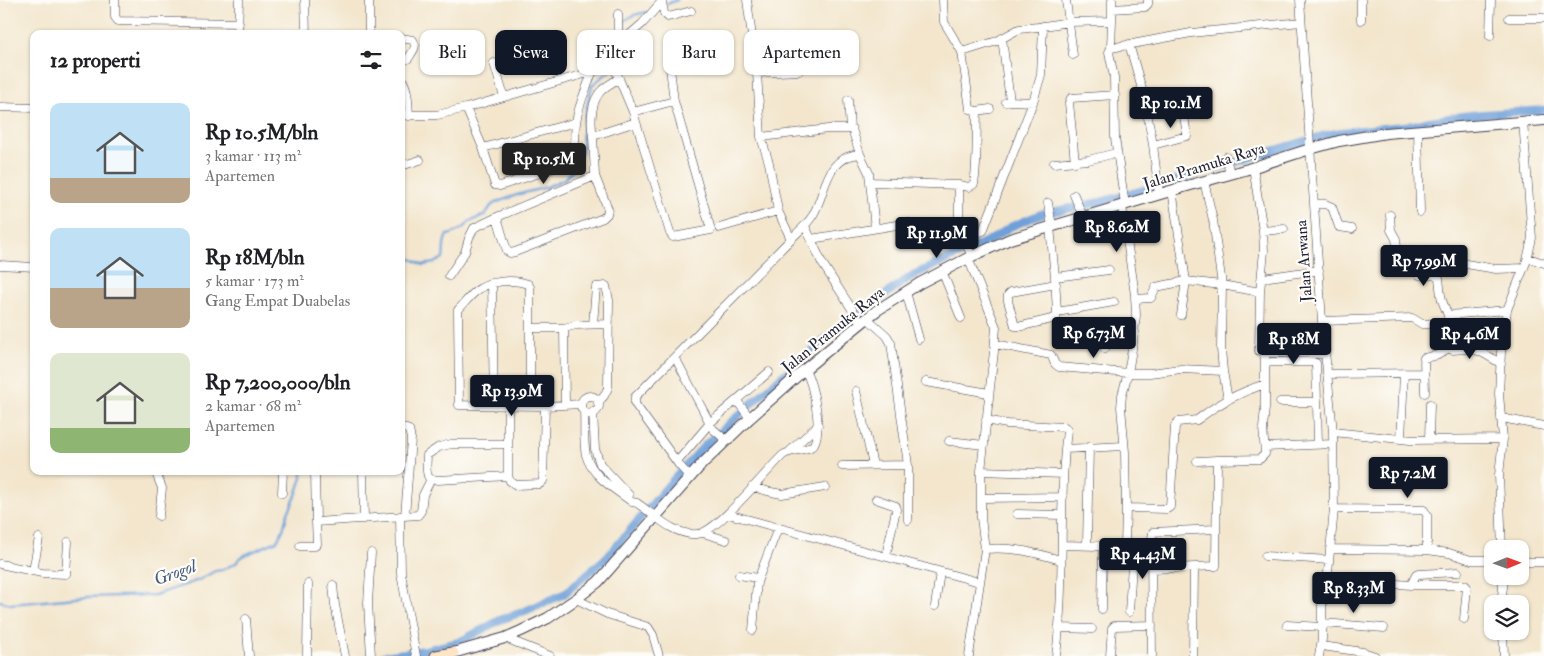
<!DOCTYPE html>
<html lang="id">
<head>
<meta charset="utf-8">
<style>
  body { margin:0; font-family:"IM FELL Double Pica",serif; background:#f2f2f2; color:#202124; height:100vh; display:flex; flex-direction:column; font-size:19px; white-space:nowrap }
  * { box-sizing:border-box; margin:0 }
  p { font-size:16px; color:#757577 }
  .icon { flex:none; width:28px; height:28px; fill:none; stroke:currentColor; stroke-width:2; stroke-linecap:round; stroke-linejoin:round }
  .map { position:relative; flex:1; overflow:hidden }
  .details { position:absolute; left:30px; top:30px; width:375px; height:445px; display:flex; flex-direction:column; background:#fff; border-radius:10px; box-shadow:0 1px 4px #0004 }
  .details>* { flex:none }
  .hud { position:absolute; left:420px; top:30px; width:475px; height:45px; display:flex; gap:10px }
  .needle { width:32px; rotate:89deg }
  .buttons { position:absolute; left:1484px; top:540px; display:grid; gap:10px }
  .buttons a { display:grid; place-items:center; width:45px; height:45px; border-radius:10px; background:#fff; box-shadow:0 1px 4px #0004; font-size:25px }
  .price { position:absolute; translate:-50% -42px; padding:0 11px; border-radius:5px; background:#111827; color:#fff; font-size:16px; line-height:32px; filter:drop-shadow(0 1px 2px #0008) }
  .price::after { content:''; position:absolute; left:50%; top:30px; width:15px; height:11px; margin-left:-8px; background:inherit; clip-path:polygon(0 0,100% 0,50% 100%) }
  .price.selected { background:#222; color:#fff }
  ul { padding:0; list-style:none }
  li { display:flex; align-items:center; gap:15px; height:125px; padding:0 20px }
  li span { display:grid; place-items:center; flex:none; width:140px; height:100px; border-radius:10px; color:#555 }
  li>.icon { margin-inline-start:auto }
  span .icon { width:60px; height:60px; fill:#fffc; stroke-width:1 }
  li b { font-size:21px }
  h2 { display:flex; justify-content:space-between; align-items:center; height:60px; padding:0 20px; font-size:21px }
  .tag { padding:0 18px; border-radius:10px; background:#fff; box-shadow:0 1px 4px #0004; font-size:18px; line-height:45px }
  .tag.selected { background:#111827; color:#fff }
  .map>svg:first-child { display:block }
  .lines { fill:none; stroke-linecap:round; stroke-linejoin:round }
  .stream { stroke:#70a0d9; stroke-width:2.5 }
  .canal { stroke:#70a0d9; stroke-width:8 }
  .minor-casing { stroke:#413f51; stroke-width:9 }
  .tertiary-casing { stroke:#413f51; stroke-width:12 }
  .secondary-casing { stroke:#413f51; stroke-width:13 }
  .minor { stroke:#fff; stroke-width:8 }
  .tertiary { stroke:#fff; stroke-width:10 }
  .secondary { stroke:#fee5c5; stroke-width:11 }
  .labels { text-anchor:middle; dominant-baseline:central; stroke-width:4.5; stroke-linejoin:round; paint-order:stroke }
  .street-label { font-size:16px; fill:#22223b; stroke:#fdfcf7 }
  .water-label { font-size:18px; font-style:italic; fill:#455b82; stroke:#fdfcf7 }
</style>
</head>
<body>
<div class="map">
<svg width="1544" height="656" viewBox="0 0 1544 656">
  <rect width="100%" height="100%" fill="#fdfcf7"/>
  <filter id="ink" filterUnits="userSpaceOnUse"><feTurbulence type="fractalNoise" baseFrequency=".02" numOctaves="2"/><feDisplacementMap in="SourceGraphic" scale="10" xChannelSelector="R" yChannelSelector="G"/><feConvolveMatrix kernelMatrix="1 2 1 2 8 2 1 2 1" color-interpolation-filters="sRGB"/></filter>
  <filter id="wash" filterUnits="userSpaceOnUse"><feTurbulence type="fractalNoise" baseFrequency=".0096" numOctaves="4" result="noise"/><feDisplacementMap in="SourceGraphic" scale="20" xChannelSelector="R" yChannelSelector="G"/><feGaussianBlur stdDeviation="1.12" result="paint"/><feColorMatrix in="noise" values="0 0 0 0 0 0 0 0 0 0 0 0 0 0 0 0 0 1.4 0 .05"/><feComposite in="paint" operator="in"/></filter>
  <g filter="url(#wash)">
    <rect width="100%" height="100%" fill="#f3e6cd"/>
    <g class="lines">
      <path class="stream" d="M667,4L677,0
        M624,37V21L634,15L647,12
        M401,259C410,256 415,261 423,265L434,263L443,258C445,249 442,244 447,235L452,234L465,227L469,222L485,215L491,206L497,202L520,194L547,187L564,179L575,169L582,151L583,123L592,85L618,65L620,60L623,56L624,43
        M0,601L11,604L87,597L155,595L199,580L215,571L222,570L236,563L239,559L245,555L277,541L283,530L287,515L295,498L302,478V471"/>
      <path class="canal" d="M384,656L425,650L459,642L500,620L525,611L564,594L608,556L664,490L704,446L790,369L846,322L913,275L994,238L1010,227L1041,214L1100,202L1143,190L1322,136L1341,132L1414,125L1430,121L1469,115L1544,110"/>
    </g>
  </g>
  <g filter="url(#ink)">
    <g class="lines">
      <defs>
        <path id="minor" d="M115,0V17L118,21L239,23
          M305,0L306,34
          M747,0L757,73L761,137L769,163L778,211L791,239
          M943,0L944,22L962,52L970,109L977,111L990,109
          M1066,0L1073,55
          M1300,0L1322,321L1333,432L1334,509L1328,572L1322,605V639L1319,656
          M1361,0V20
          M662,2L664,13L668,17L691,11
          M1112,9L1145,7L1148,4V0
          M618,14V39L620,43
          M1509,18H1544
          M1112,21L1111,48L1109,52L1114,77L1115,138L1125,205
          M238,34L239,0
          M369,34V0
          M1490,36L1491,0
          M401,38L413,40C418,47 412,52 408,59
          M1002,38L1010,101
          M1129,44L1144,96L1153,145L1159,194
          M1111,48L1191,33L1301,22
          M962,52L997,41L1019,29L1038,27L1069,22L1112,21V0
          M612,62L633,112L670,233L673,237L711,230L674,101L669,60
          M494,63L504,97
          M757,73L799,71
          M401,78C409,89 408,103 409,116
          M848,100L850,129
          M1006,102L1010,101L1033,102
          M0,107L34,108
          M466,108L483,148L495,185L500,186L567,164C578,156 574,135 576,123C578,105 586,90 592,73
          M633,112L674,101
          M401,115H437L466,108L605,68L612,62L617,54L621,42L642,24L663,0
          M1418,130L1420,212
          M593,136C590,122 591,100 602,90C607,85 614,82 619,78
          M761,137L828,129H852L860,154L869,173L875,228
          M1153,145L1187,136L1183,109
          M483,148L576,122
          M1226,157L1230,174
          M1075,162L1069,103L1071,98L1115,95
          M1054,163L1088,160L1116,153
          M401,166L420,160
          M1253,167L1263,231L1264,251L1260,292L1259,351L1265,353L1324,354
          M595,176L497,217L507,251L510,253L515,252L603,218L607,214L608,209L595,176L593,136L636,122
          M1204,181L1213,220L1222,285L1221,349L1223,371L1228,400
          M871,182L959,185V225L961,234L972,256
          M959,185L969,187L974,184C978,160 976,135 977,111
          M1172,190L1186,281L1181,315
          M1074,195L1083,217
          M1048,203L1052,226
          M1314,204H1325L1332,207L1339,227L1352,229
          M1122,206L1135,295L1136,315L1133,343L1128,373L1122,395L1121,407L1125,452L1126,508L1125,547
          M1390,215L1391,230L1396,239L1398,257
          M805,226L822,263L861,323
          M1050,227L1055,277L1057,312L1056,318L1022,326H1015L1008,301V295L1011,292L1056,284
          M719,228L778,211
          M1263,231L1284,229
          M962,238L983,231L1033,102L1041,75L1043,26
          M811,239L909,223
          M968,258L996,327L994,351L981,471V518L985,549L969,656
          M1528,258L1544,263
          M1388,259L1404,256L1407,257L1419,275H1434L1439,278C1440,285 1440,293 1442,300C1445,310 1449,313 1449,324
          M1466,264L1496,269L1524,268
          M0,265L34,267
          M942,271L961,318
          M449,276L465,252L469,238L474,228L497,217
          M1055,277L1109,270
          M1261,280L1269,277L1319,270
          M492,283L494,406
          M906,292L919,339
          M1135,299L1151,298L1156,287L1186,281L1222,285L1260,292
          M1057,312L1114,302
          M1449,315L1507,310
          M867,318L887,336L891,343L908,465V520
          M1322,321L1412,318L1422,324H1449L1450,349L1452,350C1477,347 1481,351 1501,364
          M593,324L596,287L606,286L609,300L608,388L604,396L598,403
          M530,328H564
          M995,344L1051,355L1055,364L1059,367L1128,373H1150L1181,369L1223,371
          M1105,349L1109,332H1135
          M1271,362H1313L1316,363L1318,444
          M678,363L713,429L727,441
          M1327,374L1424,373
          M926,382L989,393
          M856,391L873,465
          M1425,393L1424,358L1438,355L1450,347
          M581 405a9 9 0 1 1 18 0a9 9 0 1 1-18 0Z
          M737,401L750,418
          M1280,402H1317
          M565,404L564,328L576,325L608,324
          M508,406V476L510,481L516,485L540,484L543,481L545,406
          M530,406V287L528,284C512,278 488,281 475,292C469,297 464,304 458,310L459,405L545,406L581,404
          M584,412C585,424 583,443 586,455C592,477 615,489 632,502L637,503C655,515 674,536 697,534C717,533 765,472 783,455C791,449 811,451 814,444C823,428 813,385 805,369
          M593,412L595,449L600,464L629,495
          M1501,418L1544,426
          M986,420L1007,424L1065,427L1067,430L1065,449
          M401,427L409,430L411,439L405,516
          M1333,432L1410,440L1503,439
          M1401,439L1404,373
          M1429,439L1430,404
          M949,441L984,445
          M507,444H451L439,447L427,455C427,460 425,473 429,478C431,479 436,480 438,480L508,476
          M1265,447L1333,444
          M790,451L818,425
          M1197,461L1217,460
          M677,462L710,423L769,372
          M842,466L908,465
          M155,471L162,488L159,516
          M315,471L316,522L418,515L421,511L423,495L431,479
          M363,471L364,519
          M981,471L1063,474
          M690,477L679,465L635,404V397L791,239C799,231 807,225 813,215C827,191 824,157 860,154
          M752,487L771,492L782,494L825,487
          M282,493L283,471
          M981,498L1063,497
          M876,499L896,506V510L886,556
          M1126,508L1167,509L1170,507L1175,426L1178,422L1197,420C1217,404 1240,392 1265,384
          M1334,509L1424,510L1427,515V550
          M728,514L979,582
          M1017,514L1062,515
          M400,516L401,573L416,656
          M703,533L726,540
          M1062,545L1133,547L1129,612
          M1087,545L1089,447
          M300,546H315L317,544L316,522
          M985,549C1015,547 1032,552 1061,560
          M1330,549L1427,550L1449,553L1471,560H1492
          M1502,549L1499,475L1503,439L1499,394L1501,352L1507,310L1527,260L1532,238L1523,121
          M1265,556L1329,560
          M1520,562H1544
          M0,564L42,573L66,574L68,542
          M1152,569L1216,566L1217,460L1260,459L1265,454L1263,428L1265,408V353
          M33,571L39,538
          M739,575L758,578
          M1326,579L1411,585H1465L1467,587L1464,619
          M333,585L335,605L345,656
          M1411,585L1416,575L1418,574L1458,572
          M576,599L607,614L648,627L653,635L659,656
          M1501,604L1503,587V576
          M935,606L940,572
          M1102,609L1103,545
          M246,619L249,656
          M1323,623L1384,628
          M1287,625L1323,627
          M1059,628L1092,629
          M753,630L757,582L778,528
          M1503,631L1504,656
          M505,638L550,656
          M1322,646L1363,652L1375,656
          M307,656L308,584
          M371,656L368,603L371,553
          M1056,656C1065,587 1059,518 1065,449L1124,446
          M1110,656L1112,628L1114,626L1152,625
          M1152,656L1151,545L1153,532L1216,529
          M1193,656L1194,568"/>
        <path id="tertiary" d="M453,653L505,638L521,631L548,618L576,599L598,582L701,465L750,418L805,369L876,311L920,283L968,258L1010,239L1187,186L1248,169L1310,149L1339,141L1386,133L1544,120"/>
        <path id="secondary" d="M436,656L453,653"/>
      </defs>
      <use href="#minor" class="minor-casing"/>
      <use href="#tertiary" class="tertiary-casing"/>
      <use href="#secondary" class="secondary-casing"/>
      <use href="#minor" class="minor"/>
      <use href="#tertiary" class="tertiary"/>
      <use href="#secondary" class="secondary"/>
    </g>
  </g>
  <g class="labels">
    <g class="street-label">
      <text transform="translate(1204 166) rotate(-17)">Jalan Pramuka Raya</text>
      <text transform="translate(1304 261) rotate(-94)">Jalan Arwana</text>
      <text transform="translate(833 330) rotate(-39)">Jalan Pramuka Raya</text>
    </g>
    <g class="water-label">
      <text transform="translate(175 573) rotate(-20)">Grogol</text>
    </g>
  </g>
</svg>
<div class="buttons">
<a><svg class="needle" viewBox="-14 -14 28 28"><path d="M0-13l5 13h-10z" fill="#e53935"/><path d="M0 13l5-13h-10z" fill="#757577"/></svg></a>
<a><svg class="icon" aria-label="layers" viewBox="0 0 24 24"><path d="M12 4l9 5-9 5-9-5zM3 14l9 5 9-5"/></svg></a>
</div>
<b class="price" style="left:1171px;top:129px">Rp 10.1M</b>
<b class="price selected" style="left:544px;top:185px">Rp 10.5M</b>
<b class="price" style="left:1117px;top:253px">Rp 8.62M</b>
<b class="price" style="left:937px;top:259px">Rp 11.9M</b>
<b class="price" style="left:1424px;top:287px">Rp 7.99M</b>
<b class="price" style="left:1094px;top:359px">Rp 6.73M</b>
<b class="price" style="left:1470px;top:360px">Rp 4.6M</b>
<b class="price" style="left:1294px;top:365px">Rp 18M</b>
<b class="price" style="left:512px;top:417px">Rp 13.9M</b>
<b class="price" style="left:1408px;top:499px">Rp 7.2M</b>
<b class="price" style="left:1143px;top:580px">Rp 4.43M</b>
<b class="price" style="left:1354px;top:614px">Rp 8.33M</b>
<div class="hud">
<a class="tag">Beli</a>
<a class="tag selected">Sewa</a>
<a class="tag">Filter</a>
<a class="tag">Baru</a>
<a class="tag">Apartemen</a>
</div>
<section class="details">
<h2>12 properti<svg class="icon" aria-label="filters" viewBox="0 0 24 24"><path d="M4 7h16M4 17h16"/><circle cx="9" cy="7" r="2"/><circle cx="15" cy="17" r="2"/></svg></h2>
<ul>
<li><span style="background:linear-gradient(#bfe0f5 75%,#b9a48a 0)"><svg class="icon" aria-label="home" viewBox="0 0 24 24"><path d="M3 11l9-7 9 7M6 9v11h12V9"/></svg></span><div><b>Rp 10.5M/bln</b><p>3 kamar · 113 m²</p><p>Apartemen</p></div></li>
<li><span style="background:linear-gradient(#bfe0f5 60%,#b9a48a 0)"><svg class="icon" aria-label="home" viewBox="0 0 24 24"><path d="M3 11l9-7 9 7M6 9v11h12V9"/></svg></span><div><b>Rp 18M/bln</b><p>5 kamar · 173 m²</p><p>Gang Empat Duabelas</p></div></li>
<li><span style="background:linear-gradient(#dfe7d0 75%,#8fb573 0)"><svg class="icon" aria-label="home" viewBox="0 0 24 24"><path d="M3 11l9-7 9 7M6 9v11h12V9"/></svg></span><div><b>Rp 7,200,000/bln</b><p>2 kamar · 68 m²</p><p>Apartemen</p></div></li>
</ul>
</section>
</div>
</body>
</html>
